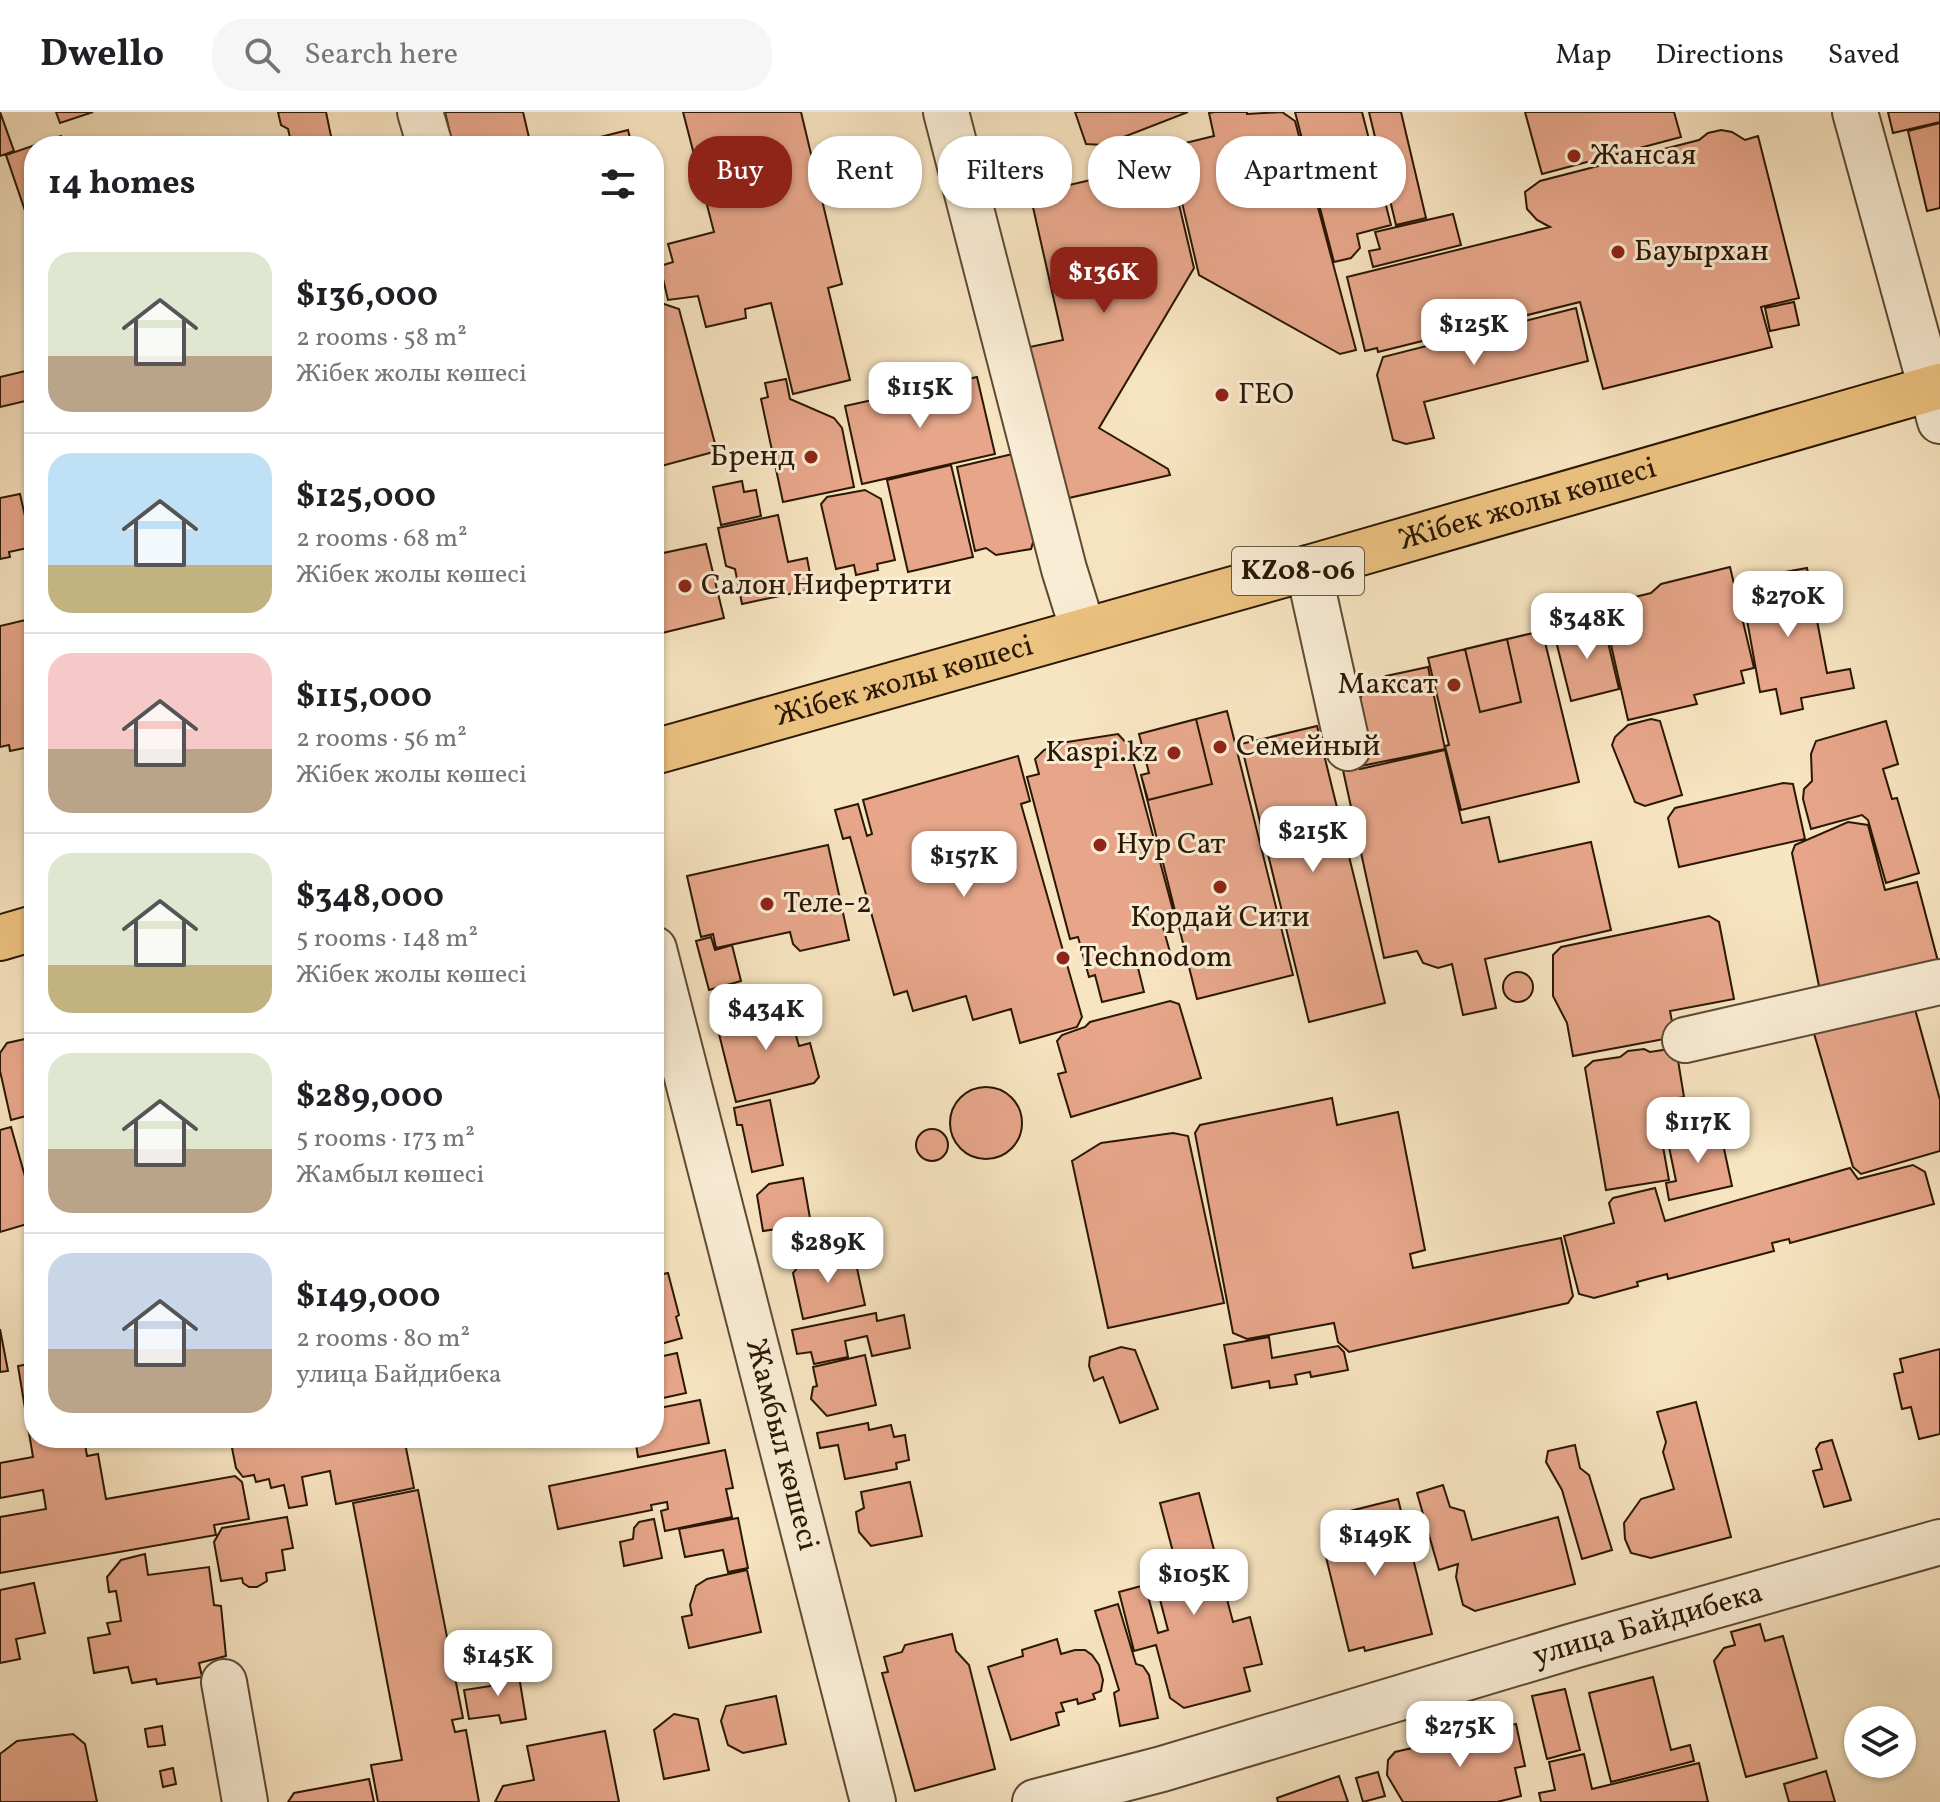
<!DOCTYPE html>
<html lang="en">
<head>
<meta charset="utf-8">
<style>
  body { margin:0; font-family:Vollkorn,serif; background:#f6f6f6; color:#202124; height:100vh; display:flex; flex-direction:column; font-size:30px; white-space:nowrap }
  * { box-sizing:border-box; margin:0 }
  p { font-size:26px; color:#757577 }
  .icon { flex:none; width:44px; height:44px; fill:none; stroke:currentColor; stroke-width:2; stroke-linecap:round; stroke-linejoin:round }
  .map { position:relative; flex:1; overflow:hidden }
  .drawer { position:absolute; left:24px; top:24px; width:640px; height:1312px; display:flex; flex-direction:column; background:#fff; border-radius:32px; box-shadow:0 2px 6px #0004 }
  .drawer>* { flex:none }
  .top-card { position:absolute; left:688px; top:24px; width:760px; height:72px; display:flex; gap:16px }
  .tools { position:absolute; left:1844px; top:1594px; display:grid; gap:16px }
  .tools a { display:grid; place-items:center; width:72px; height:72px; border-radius:50%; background:#fff; box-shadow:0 2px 6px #0004; font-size:40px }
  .price { position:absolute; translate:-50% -68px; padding:0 18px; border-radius:16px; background:#fff; color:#222; font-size:26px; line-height:52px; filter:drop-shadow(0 2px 4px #0008) }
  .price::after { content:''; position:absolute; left:50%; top:48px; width:24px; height:18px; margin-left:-12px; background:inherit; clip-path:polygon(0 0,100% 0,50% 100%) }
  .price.on { background:#8f2418; color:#fff }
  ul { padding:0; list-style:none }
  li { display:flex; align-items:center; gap:24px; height:200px; padding:0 24px }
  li+li { border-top:2px solid #e0e0e0 }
  li span { display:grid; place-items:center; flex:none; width:224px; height:160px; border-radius:24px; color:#555 }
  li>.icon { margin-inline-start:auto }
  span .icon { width:96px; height:96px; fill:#fffc; stroke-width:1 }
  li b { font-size:34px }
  h2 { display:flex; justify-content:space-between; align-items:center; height:96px; padding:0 24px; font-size:34px }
  .pill { padding:0 28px; border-radius:32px; background:#fff; box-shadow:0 2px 6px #0004; font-size:28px; line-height:72px }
  .pill.on { background:#8f2418; color:#fff }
  header { display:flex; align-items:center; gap:48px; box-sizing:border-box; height:112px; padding:0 40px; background:#fff; border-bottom:2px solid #e0e0e0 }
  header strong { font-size:38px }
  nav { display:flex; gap:44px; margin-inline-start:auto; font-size:28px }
  .search { width:560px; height:72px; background:#f6f6f6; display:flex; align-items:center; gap:20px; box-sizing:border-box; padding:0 28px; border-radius:32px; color:#757577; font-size:30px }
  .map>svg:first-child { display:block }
  .building { fill:#e7a68a; stroke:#2a1704; stroke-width:2 }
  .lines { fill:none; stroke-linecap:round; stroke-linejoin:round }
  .minor-casing { stroke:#5d4a33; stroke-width:48 }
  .highway-casing { stroke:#2a1704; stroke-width:48 }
  .minor { stroke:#faedd6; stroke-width:44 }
  .highway { stroke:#ecc280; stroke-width:44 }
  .poi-dot { fill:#8f2418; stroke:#faedd6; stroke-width:3 }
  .labels { text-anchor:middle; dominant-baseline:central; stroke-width:6; stroke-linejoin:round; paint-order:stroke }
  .shield { fill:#faedd6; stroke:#685743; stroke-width:2 }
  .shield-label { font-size:28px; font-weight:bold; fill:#2a1704 }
  .poi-label { font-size:30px; fill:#2a1704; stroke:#faedd6; text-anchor:start }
  .street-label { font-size:30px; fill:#2a1704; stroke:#faedd6 }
</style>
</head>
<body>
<header>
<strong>Dwello</strong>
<div class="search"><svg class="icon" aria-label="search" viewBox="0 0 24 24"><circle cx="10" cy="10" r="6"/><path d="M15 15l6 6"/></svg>Search here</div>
<nav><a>Map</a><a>Directions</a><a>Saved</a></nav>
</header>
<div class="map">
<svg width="1940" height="1690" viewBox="0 0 1940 1690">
  <rect width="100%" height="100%" fill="#f7e4c0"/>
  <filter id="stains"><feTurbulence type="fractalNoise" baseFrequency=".0025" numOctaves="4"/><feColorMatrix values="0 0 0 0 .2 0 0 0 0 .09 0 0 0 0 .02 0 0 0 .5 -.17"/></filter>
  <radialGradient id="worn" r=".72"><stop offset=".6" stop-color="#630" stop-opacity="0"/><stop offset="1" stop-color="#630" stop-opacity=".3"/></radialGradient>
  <path class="building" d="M0,0L14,39L0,44Z
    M56,0H93L60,11Z
    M278,0H326L332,29L311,34H292L288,17L281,13Z
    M445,0H523L531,34H453Z
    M683,0H801L842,172L828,176L850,268L793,282L771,191L745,197L746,206L706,215L698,184L668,188L660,154L673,150L668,132L714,120Z
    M1075,0H1188L1103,33L1086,32Z
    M1214,0H1247V2L1282,0L1295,9L1356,238L1340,242L1199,163L1169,35L1214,24L1209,1Z
    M1295,0H1362L1391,113L1357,122L1360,136L1351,146L1334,150Z
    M1369,0H1401L1426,106L1396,113Z
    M1525,0H1674L1681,25L1542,62Z
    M1888,0H1940V10L1893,21Z
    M1940,11V96L1927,99L1908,19Z
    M628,18L632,34H565Z
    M1721,18L1732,20L1745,28L1758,24L1799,186L1761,195L1772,235L1603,277L1580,190L1378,240L1377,236L1365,239L1347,165L1550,115L1537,108L1527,97L1525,80L1540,69L1699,28L1708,21Z
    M61,24L65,34H34V125L6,43Z
    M1169,50L1194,156L1099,316L1168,357L1170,363L1060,388L1025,236L1063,228L1030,82Z
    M1453,102L1461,133L1373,155L1369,139L1380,137L1375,120Z
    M1794,190L1799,213L1770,219L1765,196Z
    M664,192L679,197L717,339L654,356V195Z
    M1576,196L1588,249L1424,290L1434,326L1406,332L1393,328L1377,263L1383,245Z
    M34,257V287L0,295V265Z
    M977,265L995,342L862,372L845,294Z
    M786,267L790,287L834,306L842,316L854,375L783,390L761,287L768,285L765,271Z
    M1017,341L1035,424L1031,437L996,443L986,436L975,439L957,355Z
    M951,353L973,445L908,460L887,368Z
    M742,369L744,380L756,378L761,404L721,413L713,375Z
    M865,378L881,387L895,448L877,452L878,458L856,463L854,453L836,457L821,392L827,385Z
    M20,382L32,435L9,440L10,445L0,447V386Z
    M778,403L788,450L807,446L813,477L742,492L735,457L726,454L718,416Z
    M658,418L663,441L706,432L724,506L654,523V419Z
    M1730,455L1754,556L1741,559L1744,571L1694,583L1697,592L1628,608L1602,493L1651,481L1661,472Z
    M1807,456L1827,561L1850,557L1854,576L1801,586L1803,597L1781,602L1776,577L1760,580L1741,475L1745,467Z
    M34,506V634L10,639L9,633L0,635V514Z
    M1603,509L1619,577L1571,589L1554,521Z
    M1537,520L1545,530L1579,670L1461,698L1445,634L1449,633L1428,546Z
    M1507,527L1521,590L1480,600L1465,537Z
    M1428,555L1445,637L1361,654L1352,610L1363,579L1386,564Z
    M1227,599L1293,863L1197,887L1141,663L1149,661L1139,622Z
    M1196,607L1212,672L1148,688L1141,663L1149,661L1139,622Z
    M1651,607L1660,609L1682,683L1645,694L1635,690L1612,633L1615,625L1628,613Z
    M1886,609L1898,652L1883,657L1892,687L1897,686L1919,761L1886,771L1868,708L1862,703L1811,717L1803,687L1804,677L1812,669L1811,642L1816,629Z
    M1317,614L1385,891L1309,910L1241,632Z
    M1118,622L1129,634L1174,802L1160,805L1172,847L1138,856L1144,880L1102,890L1095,863L1089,865L1078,825L1070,827L1027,665L1039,662L1035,647L1044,638L1061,631Z
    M1445,638L1462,711L1489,705L1499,750L1591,730L1611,818L1485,847L1496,896L1463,903L1452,852L1438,856L1423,851L1417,839L1384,846L1341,649L1357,645L1360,657Z
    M1018,644L1030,689L1021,692L1082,905L1077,915L1020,931L1011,897L973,908L966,884L913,899L907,879L894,883L850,725L843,727L835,698L858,692L867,724L872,722L863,688Z
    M1783,671L1793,672L1805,727L1679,755L1668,706L1675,696Z
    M1848,710L1868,713L1885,778L1917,770L1939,853L1820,879L1792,741L1795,733Z
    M828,733L849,828L800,839L793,832L790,820L716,836L713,822L701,825L687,764Z
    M1709,804L1719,810L1734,887L1670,899L1675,925L1573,944L1567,911L1553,884V843L1561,835Z
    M711,825L715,838L732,833L741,869L709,878L696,829Z
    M1503 875a15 15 0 1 1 30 0a15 15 0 1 1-30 0Z
    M1910,879L1940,988V1039L1861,1062L1853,1055L1813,918Z
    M1170,889L1179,892L1201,966L1071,1005L1058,962L1066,960L1057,929L1062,923L1085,915L1090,910Z
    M770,891L772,899L796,892L803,918L795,920L799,934L810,931L819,965L814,971L736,990L718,918L731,902Z
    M34,925V1002L11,1008L0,959V941L7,931Z
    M1676,936L1684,985L1655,990L1669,1068L1606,1078L1585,956L1593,949L1620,945L1628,939L1644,937L1650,940Z
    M950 1011a36 36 0 1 1 72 0a36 36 0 1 1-72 0Z
    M1332,986L1337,1013L1398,1000L1425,1138L1410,1142L1413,1156L1561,1126L1573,1184L1568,1191L1349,1240L1338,1230L1334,1211L1247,1227L1233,1221L1195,1021L1200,1013Z
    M770,988L783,1053L752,1060L742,1013H737L734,996Z
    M11,1015L34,1096V1110L0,1120V1018Z
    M916 1033a16 16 0 1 1 32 0a16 16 0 1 1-32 0Z
    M1720,1018L1732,1074L1669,1088L1666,1071L1676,1069L1668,1030Z
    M1173,1021L1188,1024L1224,1191L1108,1216L1072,1049L1101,1031Z
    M1913,1053L1925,1060L1934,1092L1790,1131L1789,1127L1772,1131L1774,1139L1668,1167L1667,1162L1637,1170L1638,1174L1594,1186L1579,1182L1564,1124L1614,1111L1609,1091L1613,1086L1655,1076L1665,1109L1850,1056L1858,1067Z
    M803,1066L811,1112L763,1119L757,1083L769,1072Z
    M853,1138L865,1193L803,1207L793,1161L804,1148Z
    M661,1151L663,1162L668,1161L679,1203L676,1205L682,1226L654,1234V1153Z
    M876,1201L877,1209L904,1203L910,1236L872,1244L867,1224L845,1229L848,1245L814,1252L811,1240L797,1242L792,1218Z
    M0,1217L8,1259L0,1260Z
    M1269,1225L1272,1246L1338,1234L1344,1240L1348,1258L1311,1265L1310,1260L1295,1263L1297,1272L1270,1276L1269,1269L1232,1276L1224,1233Z
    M1121,1235L1135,1238L1158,1297L1120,1311L1103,1265L1094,1269L1089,1254L1090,1245Z
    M1940,1237V1322L1919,1327L1911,1295L1902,1297L1894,1262L1903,1260L1900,1247Z
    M34,1238V1326H84L87,1344L98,1342L106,1387L235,1364L242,1370L249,1407L214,1413L216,1423L0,1461V1405L46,1397L43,1378L0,1386V1351L33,1345L18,1254L29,1252L27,1239Z
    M677,1241L686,1281L654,1288V1246Z
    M865,1243L876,1293L827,1304L811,1287L813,1275L817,1274L813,1255Z
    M700,1288L709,1331L638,1345L635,1326H654V1297Z
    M1696,1290L1731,1425L1651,1446L1631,1441L1625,1427L1624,1411L1641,1387L1674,1377L1663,1340L1666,1330L1657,1300Z
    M868,1311L869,1318L891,1313L894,1325L905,1323L909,1348L896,1351L897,1357L845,1367L838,1333L820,1336L817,1321Z
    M230,1326H404L414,1376L336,1392L330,1359L302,1365L307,1393L289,1396L284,1373L271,1376L269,1367L256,1370L254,1363L243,1365L236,1356Z
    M1832,1328L1851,1388L1824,1395L1813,1359L1822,1357L1816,1337L1820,1331Z
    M1575,1333L1580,1356L1589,1363L1612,1438L1582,1447L1562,1378L1546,1350L1548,1339Z
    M725,1338L733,1376L726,1377L732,1405L665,1419L661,1399L668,1397L667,1390L651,1393L652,1398L558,1417L549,1374Z
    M910,1370L922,1424L871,1434L859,1420L856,1400L864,1396L861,1380Z
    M1443,1373L1450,1395L1464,1399L1472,1428L1558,1405L1575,1472L1475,1499L1463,1493L1456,1465L1458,1452L1439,1458L1417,1381Z
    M418,1378L463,1606L452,1608L455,1620L466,1618L479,1690H378L371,1653L402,1648L353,1391Z
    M1199,1381L1233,1510L1250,1505L1262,1552L1244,1556L1250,1579L1184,1596L1170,1586L1156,1533L1134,1539L1119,1480L1145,1473L1158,1521L1168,1518L1158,1480L1182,1474L1160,1391Z
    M1398,1387L1432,1522L1365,1539L1364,1535L1349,1539L1323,1433L1332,1430L1328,1411L1334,1403Z
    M287,1405L293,1436L282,1438L285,1458L266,1461L267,1469L257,1475H249L243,1471L242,1466L221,1469L214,1430L222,1416Z
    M738,1406L748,1456L728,1460L723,1438L685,1445L679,1417Z
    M654,1407L662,1446L624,1454L620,1430L633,1427L634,1416L639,1410Z
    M145,1442L148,1463L209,1455L214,1493L221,1494L226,1544L199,1551L202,1565L157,1572L156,1567L132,1571L128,1555L94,1561L88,1526L110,1522L107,1511L121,1509L116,1479L109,1480L107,1465L121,1448Z
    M747,1458L761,1520L689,1536L682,1505L692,1503L690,1493L696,1474L707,1467Z
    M34,1471L45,1521L16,1527L20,1547L0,1551V1478Z
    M1118,1492L1136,1552L1143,1554L1149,1563L1158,1606L1120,1614L1114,1581L1119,1578L1095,1499Z
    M1760,1512L1765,1529L1783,1524L1817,1646L1746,1665L1714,1549L1724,1536L1735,1533L1731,1520Z
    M952,1522L956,1539L969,1553L995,1657L915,1679L882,1561L888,1560L884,1545L902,1540L905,1533Z
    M1057,1527L1061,1542L1075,1538H1085L1092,1543L1099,1553L1103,1568L1101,1579L1093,1582L1095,1587L1078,1592L1077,1587L1061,1591L1064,1599L1056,1601L1059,1613L1011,1628L988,1555L1023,1544L1022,1538Z
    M518,1558L526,1607L501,1611L499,1603L469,1607L464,1578L491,1574L488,1562Z
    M1653,1565L1671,1638L1690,1633L1694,1649L1611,1670L1589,1581Z
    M1565,1577L1580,1638L1547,1647L1532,1584Z
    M776,1584L786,1632L743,1641L728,1633L721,1609L726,1594Z
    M674,1602L698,1607L709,1658L664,1667L654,1618Z
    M1516,1612L1525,1654L1515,1656L1521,1684L1497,1690H1403L1387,1663L1388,1648L1395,1640Z
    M162,1614L165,1633L148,1635L145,1617Z
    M605,1619L619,1690H495L503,1674L534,1668L527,1634Z
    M73,1622L85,1632L97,1690H0V1642L17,1629Z
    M1584,1642L1592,1677L1699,1651L1708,1690H1541L1539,1681L1555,1678L1549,1650Z
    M173,1656L176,1672L163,1675L160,1659Z
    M1826,1659L1835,1690H1789L1784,1672Z
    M1378,1660L1385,1684L1363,1690L1356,1666Z
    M1339,1664L1348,1690H1278L1277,1686Z
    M369,1667L374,1690H288L294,1681Z"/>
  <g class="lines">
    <defs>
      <g id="minor">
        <path d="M420,0L430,34"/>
        <path d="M946,0L1064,457L1083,518"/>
        <path d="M1855,0L1940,309"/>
        <path d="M1308,456L1348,636"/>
        <path id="s1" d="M654,837L873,1690"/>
        <path d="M1685,928L1940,870"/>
        <path d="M224,1570L245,1690"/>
        <path id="s2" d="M1035,1690L1162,1657L1573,1534L1940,1430"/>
      </g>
      <g id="highway">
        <path id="s3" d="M654,640L1308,456L1940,274"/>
        <path d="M0,826L34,816"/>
      </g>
    </defs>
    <use href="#minor" class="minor-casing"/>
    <use href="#highway" class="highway-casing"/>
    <use href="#minor" class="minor"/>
    <use href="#highway" class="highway"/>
  </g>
  <g class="poi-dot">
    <circle cx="1574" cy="44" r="8"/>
    <circle cx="1618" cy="140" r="8"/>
    <circle cx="1222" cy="283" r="8"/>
    <circle cx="811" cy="345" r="8"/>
    <circle cx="685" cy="474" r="8"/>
    <circle cx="1454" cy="573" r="8"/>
    <circle cx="1220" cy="635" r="8"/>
    <circle cx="1174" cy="641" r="8"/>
    <circle cx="1100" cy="733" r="8"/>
    <circle cx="1220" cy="775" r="8"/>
    <circle cx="767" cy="792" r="8"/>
    <circle cx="1063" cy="846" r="8"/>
  </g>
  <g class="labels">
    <rect class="shield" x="1232" y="435" width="132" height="48" rx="6"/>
    <g class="shield-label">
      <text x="1298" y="459">KZ08-06</text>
    </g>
    <g class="poi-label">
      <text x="1590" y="44">Жансая</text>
      <text x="1634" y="140">Бауырхан</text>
      <text x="1238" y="283">ГЕО</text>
      <text x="795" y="345" text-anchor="end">Бренд</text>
      <text x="701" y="474">Салон Нифертити</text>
      <text x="1438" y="573" text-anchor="end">Максат</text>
      <text x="1236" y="635">Семейный</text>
      <text x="1158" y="641" text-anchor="end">Kaspi.kz</text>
      <text x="1116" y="733">Нур Сат</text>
      <text x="783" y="792">Теле-2</text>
      <text x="1220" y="806" text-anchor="middle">Кордай Сити</text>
      <text x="1079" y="846">Technodom</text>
    </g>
    <g class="street-label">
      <text stroke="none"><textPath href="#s3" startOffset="908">Жібек жолы көшесі</textPath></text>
      <text stroke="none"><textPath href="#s3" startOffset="260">Жібек жолы көшесі</textPath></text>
      <text stroke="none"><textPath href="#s1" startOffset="512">Жамбыл көшесі</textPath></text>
      <text stroke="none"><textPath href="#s2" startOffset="638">улица Байдибека</textPath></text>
    </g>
  </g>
  <rect width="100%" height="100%" filter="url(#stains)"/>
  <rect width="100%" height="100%" fill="url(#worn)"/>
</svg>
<div class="tools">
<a><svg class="icon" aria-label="layers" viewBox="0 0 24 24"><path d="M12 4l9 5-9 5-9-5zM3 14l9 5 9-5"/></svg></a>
</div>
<b class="price on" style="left:1104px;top:203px">$136K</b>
<b class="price" style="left:1474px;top:255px">$125K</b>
<b class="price" style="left:920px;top:318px">$115K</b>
<b class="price" style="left:1788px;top:527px">$270K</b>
<b class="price" style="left:1587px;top:549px">$348K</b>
<b class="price" style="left:1313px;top:762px">$215K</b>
<b class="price" style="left:964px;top:787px">$157K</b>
<b class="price" style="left:766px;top:940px">$434K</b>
<b class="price" style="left:1698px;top:1053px">$117K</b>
<b class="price" style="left:828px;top:1173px">$289K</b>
<b class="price" style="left:1375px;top:1466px">$149K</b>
<b class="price" style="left:1194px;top:1505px">$105K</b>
<b class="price" style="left:498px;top:1586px">$145K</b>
<b class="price" style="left:1460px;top:1657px">$275K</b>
<div class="top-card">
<a class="pill on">Buy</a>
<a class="pill">Rent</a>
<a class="pill">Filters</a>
<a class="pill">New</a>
<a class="pill">Apartment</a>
</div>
<section class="drawer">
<h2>14 homes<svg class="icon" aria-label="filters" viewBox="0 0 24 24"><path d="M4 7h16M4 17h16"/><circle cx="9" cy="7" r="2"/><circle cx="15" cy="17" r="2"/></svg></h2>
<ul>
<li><span style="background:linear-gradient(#dfe7d0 65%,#b9a48a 0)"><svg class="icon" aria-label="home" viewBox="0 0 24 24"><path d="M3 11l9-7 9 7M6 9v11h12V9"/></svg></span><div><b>$136,000</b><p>2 rooms · 58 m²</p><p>Жібек жолы көшесі</p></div></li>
<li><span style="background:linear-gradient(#bfe0f5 70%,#c2b280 0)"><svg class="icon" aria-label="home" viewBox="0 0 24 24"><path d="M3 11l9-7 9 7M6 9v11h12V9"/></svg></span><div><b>$125,000</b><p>2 rooms · 68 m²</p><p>Жібек жолы көшесі</p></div></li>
<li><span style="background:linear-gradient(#f6c9c9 60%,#b9a48a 0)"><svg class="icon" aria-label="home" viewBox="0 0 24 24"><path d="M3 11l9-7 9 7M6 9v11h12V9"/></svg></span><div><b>$115,000</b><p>2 rooms · 56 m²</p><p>Жібек жолы көшесі</p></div></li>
<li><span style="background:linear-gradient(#dfe7d0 70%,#c2b280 0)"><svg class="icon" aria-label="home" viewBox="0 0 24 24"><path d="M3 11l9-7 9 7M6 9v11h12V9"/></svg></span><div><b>$348,000</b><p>5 rooms · 148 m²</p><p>Жібек жолы көшесі</p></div></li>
<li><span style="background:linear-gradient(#dfe7d0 60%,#b9a48a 0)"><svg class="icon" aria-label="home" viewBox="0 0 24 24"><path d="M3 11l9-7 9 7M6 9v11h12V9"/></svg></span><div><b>$289,000</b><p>5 rooms · 173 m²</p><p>Жамбыл көшесі</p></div></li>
<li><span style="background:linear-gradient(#c9d6e8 60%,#b9a48a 0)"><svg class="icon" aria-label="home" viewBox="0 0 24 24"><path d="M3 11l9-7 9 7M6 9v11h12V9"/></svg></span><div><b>$149,000</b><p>2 rooms · 80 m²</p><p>улица Байдибека</p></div></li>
</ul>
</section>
</div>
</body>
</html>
